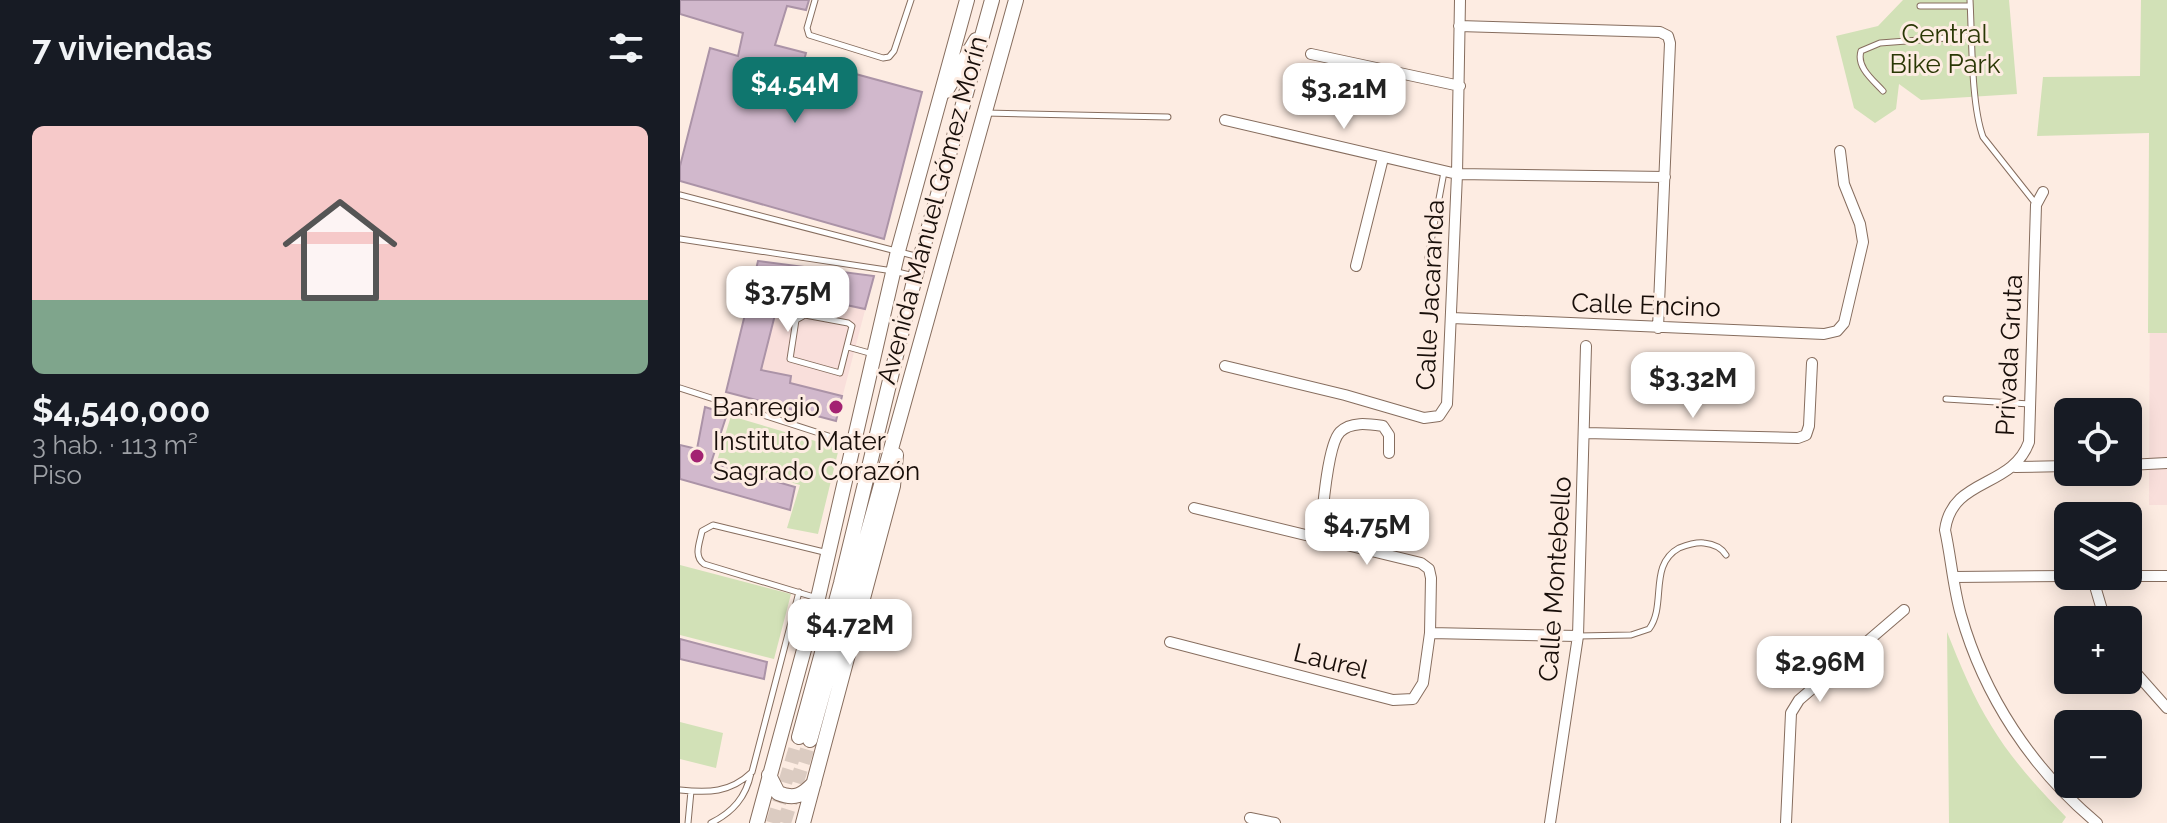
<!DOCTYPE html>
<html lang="es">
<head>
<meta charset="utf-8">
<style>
  body { margin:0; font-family:Raleway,sans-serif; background:#242831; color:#f1f3f6; height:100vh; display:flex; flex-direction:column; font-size:30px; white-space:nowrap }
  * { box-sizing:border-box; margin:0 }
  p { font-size:26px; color:#9ea1a6 }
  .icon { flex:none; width:44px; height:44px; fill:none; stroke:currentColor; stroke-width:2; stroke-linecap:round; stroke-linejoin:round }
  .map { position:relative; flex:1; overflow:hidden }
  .side { display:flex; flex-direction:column; background:#171b24; width:680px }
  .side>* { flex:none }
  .controls { position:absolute; left:1374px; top:398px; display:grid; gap:16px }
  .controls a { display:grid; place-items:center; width:88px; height:88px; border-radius:12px; background:#171b24; box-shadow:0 4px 20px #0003; font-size:40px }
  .price { position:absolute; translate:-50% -68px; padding:0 18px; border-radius:16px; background:#fff; color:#222; font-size:26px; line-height:52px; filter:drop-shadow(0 2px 4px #0008) }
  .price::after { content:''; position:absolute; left:50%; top:48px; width:24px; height:18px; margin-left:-12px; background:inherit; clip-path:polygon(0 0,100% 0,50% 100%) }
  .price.selected { background:#0f766e; color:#fff }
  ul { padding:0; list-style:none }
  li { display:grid; align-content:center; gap:16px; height:424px; padding:0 32px }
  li+li { border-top:2px solid #363941 }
  li span { display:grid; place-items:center; height:248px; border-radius:12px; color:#555 }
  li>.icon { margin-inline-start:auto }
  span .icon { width:144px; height:144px; fill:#fffc; stroke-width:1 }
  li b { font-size:34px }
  h2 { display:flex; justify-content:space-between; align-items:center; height:96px; padding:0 32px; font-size:34px }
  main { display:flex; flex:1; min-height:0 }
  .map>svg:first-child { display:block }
  .commercial { fill:#f9dfdb }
  .green { fill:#d2e1b7 }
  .building { fill:#d1b8cc; stroke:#ab93a7; stroke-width:2 }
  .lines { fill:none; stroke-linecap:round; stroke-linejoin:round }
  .secondary-tunnel { stroke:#dbcbc1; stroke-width:14; stroke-dasharray:14 7; stroke-linecap:butt }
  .lane-casing { stroke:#866d5e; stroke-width:7 }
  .street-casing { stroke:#866d5e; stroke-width:12 }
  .secondary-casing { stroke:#866d5e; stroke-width:16 }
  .lane { stroke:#fff; stroke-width:5 }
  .street { stroke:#fff; stroke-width:10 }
  .secondary { stroke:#fff; stroke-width:14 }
  .poi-dot { fill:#a32272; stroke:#fdece2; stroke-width:3 }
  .labels { text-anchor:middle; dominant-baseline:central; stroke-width:6; stroke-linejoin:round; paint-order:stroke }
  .park-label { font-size:26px; fill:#2a3705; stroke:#fdece2 }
  .street-label { font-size:26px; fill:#180e09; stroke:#fdece2 }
  .poi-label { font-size:26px; fill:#180e09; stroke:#fdece2; text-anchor:end }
</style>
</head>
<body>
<main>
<section class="side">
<h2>7 viviendas<svg class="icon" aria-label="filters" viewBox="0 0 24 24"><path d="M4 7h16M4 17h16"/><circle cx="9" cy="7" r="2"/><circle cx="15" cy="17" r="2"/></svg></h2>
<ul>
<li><span style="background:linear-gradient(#f6c9c9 70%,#7fa58c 0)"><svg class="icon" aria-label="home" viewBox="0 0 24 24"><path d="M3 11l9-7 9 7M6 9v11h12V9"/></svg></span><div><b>$4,540,000</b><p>3 hab. · 113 m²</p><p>Piso</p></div></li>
</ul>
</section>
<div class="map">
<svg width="1487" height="823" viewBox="0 0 1487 823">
  <rect width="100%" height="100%" fill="#fdece2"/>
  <path class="commercial" d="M1471,0H1487V505H1469Z
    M78,261L194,276L156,421L46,392Z"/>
  <path class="green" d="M1223,0H1329L1337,94L1241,100L1219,84L1216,109L1195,123L1174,108L1156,36L1198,26Z
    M1461,0H1487V333H1468L1469,133L1357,136L1363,77L1460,76Z
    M51,416L159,448L138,534L107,528L120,485L37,461Z
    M0,565L111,594L94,659L0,635Z
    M1267,632C1280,664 1293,697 1312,727C1332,760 1359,789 1386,817L1382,823H1269Z
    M0,722L43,733L36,768L0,759Z"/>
  <path class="building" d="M0,0H129L126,10L107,6L95,45L126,53L124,60L242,92L204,239L0,181V166L30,48L58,56L63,33L0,14Z
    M78,261L194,276L185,309L101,291L81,370L111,376L110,383L162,396L156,421L46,392Z
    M25,407L47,414L31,463L115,487L110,510L0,479V445L17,449Z
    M0,639L87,662L84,679L0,659Z"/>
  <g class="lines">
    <path class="secondary-tunnel" d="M93,823L119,737
      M104,823L130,740"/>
    <defs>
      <path id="lane" d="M135,0L127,28L129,35L203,58L209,57L214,51L231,0
        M1290,0C1292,37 1291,104 1303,137L1356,204
        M1240,6H1290
        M1203,91C1193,80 1176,67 1181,51L1200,43L1293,36
        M305,113L488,117
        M0,195L239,257
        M0,239L213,271L234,276
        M748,258L764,172
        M125,315L168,323L172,326L160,373L110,359L116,320Z
        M168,347L193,354
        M0,388L173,444
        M1266,399L1350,404
        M137,598L24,564C13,556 20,542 22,531L33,525L148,553
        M898,636L951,635L969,629C987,605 968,565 999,548C1007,545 1016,542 1024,543C1034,544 1041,547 1046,555
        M0,790C28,793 50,793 72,772L119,592
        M8,823L11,791
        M31,823C53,812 66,797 71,773"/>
      <path id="street" d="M779,26L980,32L988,36L990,43L978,328
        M631,54L780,86
        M545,120L777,174L985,177
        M1363,192L1356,205L1349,442C1332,489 1272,477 1265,530C1271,557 1273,587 1281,615C1304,696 1352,769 1417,823
        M676,266L703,158
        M772,318L1144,334L1157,331L1164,323L1183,242L1180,224L1164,184L1160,151
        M545,366L665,395L744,418L759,416L767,404L777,174L780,0
        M905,433L1118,438L1126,435L1129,426L1132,363
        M1448,465L1487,463
        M1335,467L1388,466
        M640,539C642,518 647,445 660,432C671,421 689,424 703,426L709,435V453
        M1412,576L1425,620
        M1448,576H1487
        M1274,577L1388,576
        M750,633L898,636
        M490,642L713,700L733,699L743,683L750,633L751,578L749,569L741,563L514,508
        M1448,664L1487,708
        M570,818L595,823
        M870,823L898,636L906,346
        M1106,823L1111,713L1119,700L1224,610"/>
      <path id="secondary" d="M266,91L296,40
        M119,737L161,583L235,277L312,0
        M130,740L336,0
        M89,775L98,793C115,800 123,795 134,783
        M77,823L138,598L218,251L287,0
        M123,823L213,486L216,455"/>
    </defs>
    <use href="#lane" class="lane-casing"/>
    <use href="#street" class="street-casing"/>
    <use href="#secondary" class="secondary-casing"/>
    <use href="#lane" class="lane"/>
    <use href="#street" class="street"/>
    <use href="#secondary" class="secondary"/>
  </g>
  <g class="poi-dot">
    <circle cx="156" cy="407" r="8"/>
    <circle cx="17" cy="456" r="8"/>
  </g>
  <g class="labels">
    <g class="park-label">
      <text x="1265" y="34">Central<tspan x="1265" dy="30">Bike Park</tspan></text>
    </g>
    <g class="street-label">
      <text transform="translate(252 210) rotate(-75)">Avenida Manuel Gómez Morín</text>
      <text transform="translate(750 295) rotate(-87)">Calle Jacaranda</text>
      <text transform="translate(966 305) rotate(2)">Calle Encino</text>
      <text transform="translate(1329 355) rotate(-87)">Privada Gruta</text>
      <text transform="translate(875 579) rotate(-86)">Calle Montebello</text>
      <text transform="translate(651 661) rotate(14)">Laurel</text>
    </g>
    <g class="poi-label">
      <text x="140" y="407">Banregio</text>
      <text x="33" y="441" text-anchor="start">Instituto Mater<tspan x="33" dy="30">Sagrado Corazón</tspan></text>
    </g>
  </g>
</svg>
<div class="controls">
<a><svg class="icon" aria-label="locate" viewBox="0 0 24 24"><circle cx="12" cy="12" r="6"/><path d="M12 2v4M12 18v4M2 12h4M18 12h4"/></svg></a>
<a><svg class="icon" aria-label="layers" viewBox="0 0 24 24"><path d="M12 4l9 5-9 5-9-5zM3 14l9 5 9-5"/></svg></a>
<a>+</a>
<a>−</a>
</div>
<b class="price selected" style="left:115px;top:125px">$4.54M</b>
<b class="price" style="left:664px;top:131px">$3.21M</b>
<b class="price" style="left:108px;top:334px">$3.75M</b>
<b class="price" style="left:1013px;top:420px">$3.32M</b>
<b class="price" style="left:687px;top:567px">$4.75M</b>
<b class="price" style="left:170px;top:667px">$4.72M</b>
<b class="price" style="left:1140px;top:704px">$2.96M</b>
</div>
</main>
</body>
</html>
